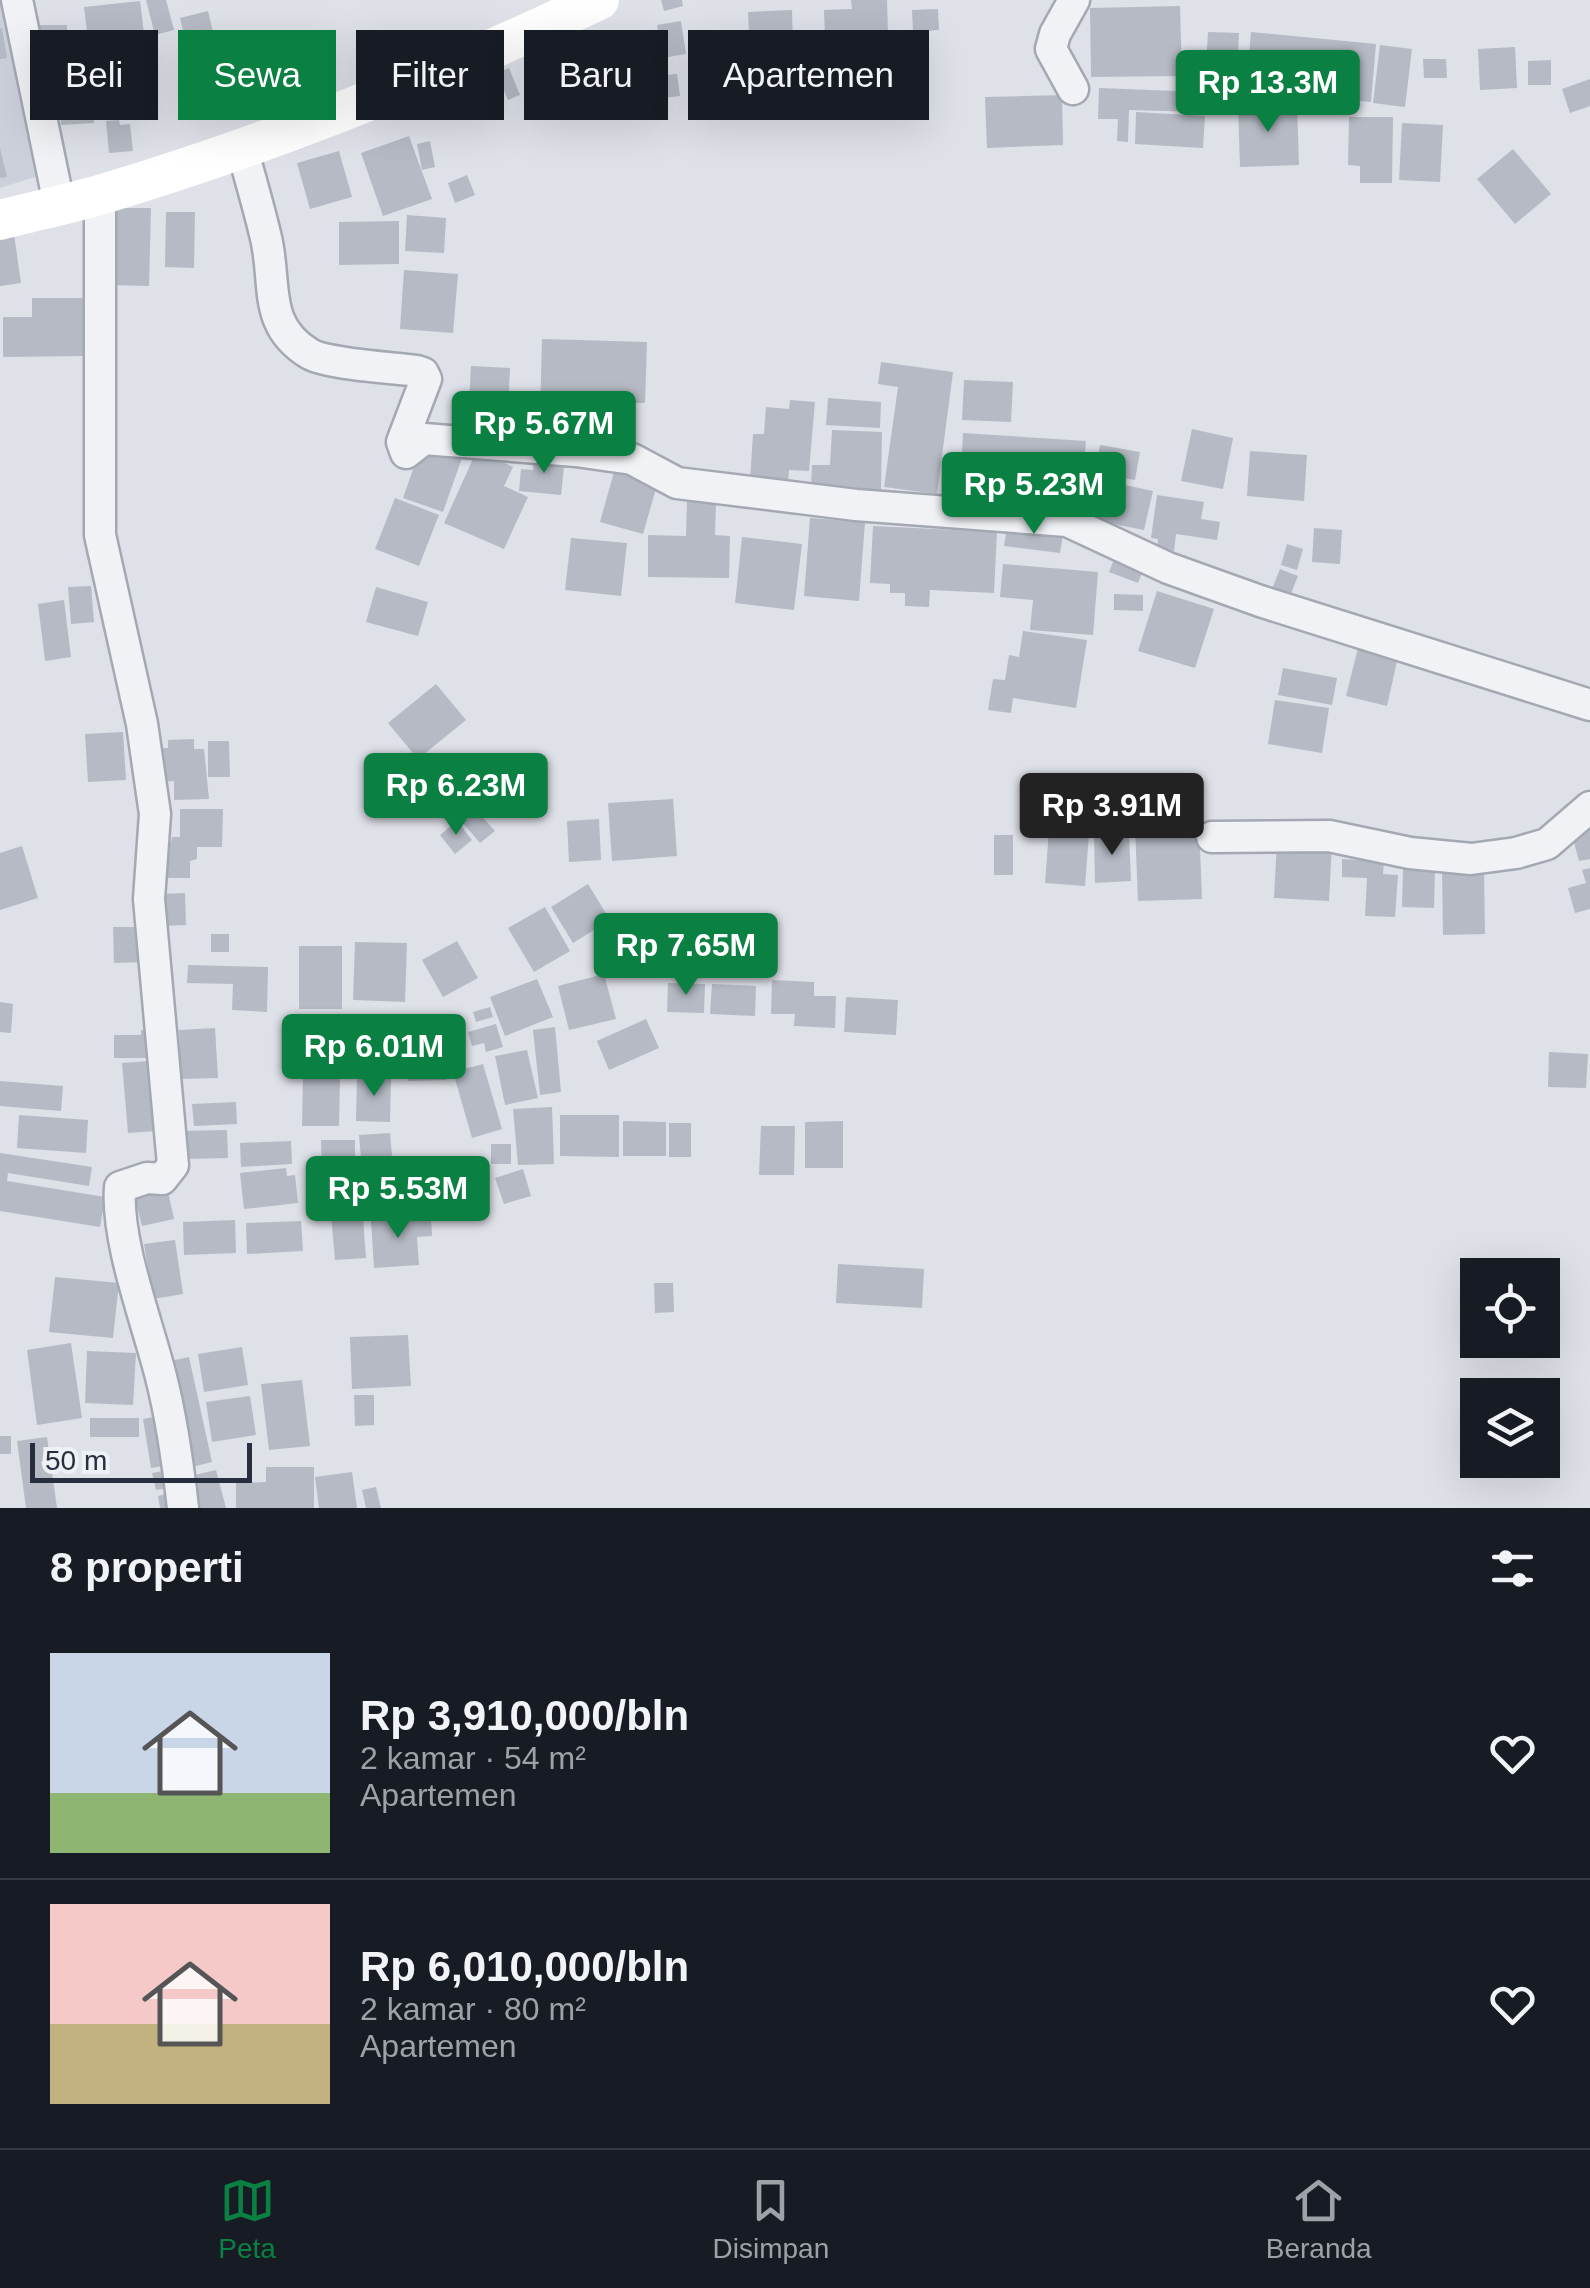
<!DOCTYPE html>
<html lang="id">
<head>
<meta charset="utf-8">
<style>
  body { margin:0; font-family:Arial,sans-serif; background:#20242c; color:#f1f3f6; height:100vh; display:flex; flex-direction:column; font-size:38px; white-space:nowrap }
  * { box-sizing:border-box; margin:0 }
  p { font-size:32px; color:#9ea1a6 }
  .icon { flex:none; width:55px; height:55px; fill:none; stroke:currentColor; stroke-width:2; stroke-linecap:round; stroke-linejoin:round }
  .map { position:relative; height:1508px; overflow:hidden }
  .panel { display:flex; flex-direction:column; background:#171b24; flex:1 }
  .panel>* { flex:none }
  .guide { position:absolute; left:30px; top:30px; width:1000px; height:90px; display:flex; gap:20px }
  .controls { position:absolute; left:1460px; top:1258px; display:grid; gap:20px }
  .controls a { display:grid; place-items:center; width:100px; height:100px; border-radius:0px; background:#171b24; box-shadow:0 10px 40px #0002; font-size:50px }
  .scale { position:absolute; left:30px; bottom:25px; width:222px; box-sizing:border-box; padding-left:10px; border:5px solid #272e3f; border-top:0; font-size:28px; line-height:35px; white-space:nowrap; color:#272e3f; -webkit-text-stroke:8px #edf0f5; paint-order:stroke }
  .price { position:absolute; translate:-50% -85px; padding:0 22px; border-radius:10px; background:#0b8043; color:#fff; font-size:32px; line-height:65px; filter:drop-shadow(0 2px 5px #0008) }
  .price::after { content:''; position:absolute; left:50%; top:60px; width:30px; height:22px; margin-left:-15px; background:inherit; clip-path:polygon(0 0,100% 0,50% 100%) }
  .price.current { background:#222; color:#fff }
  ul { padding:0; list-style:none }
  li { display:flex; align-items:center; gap:30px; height:250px; padding:0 50px }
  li+li { border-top:2px solid #363941 }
  li span { display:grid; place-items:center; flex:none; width:280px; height:200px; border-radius:0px; color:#555 }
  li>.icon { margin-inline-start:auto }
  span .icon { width:120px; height:120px; fill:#fffc; stroke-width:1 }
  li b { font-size:42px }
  h2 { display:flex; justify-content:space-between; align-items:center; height:120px; padding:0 50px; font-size:42px }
  .chip { padding:0 35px; border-radius:0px; background:#171b24; box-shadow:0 10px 40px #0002; font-size:35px; line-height:90px }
  .chip.current { background:#0b8043; color:#fff }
  .tab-bar { display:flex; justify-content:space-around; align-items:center; height:140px; border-top:2px solid #363941; background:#171b24; font-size:28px; color:#9ea1a6 }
  .tab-bar a { display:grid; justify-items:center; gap:5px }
  .tab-bar .current { color:#0b8043 }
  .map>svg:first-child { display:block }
  .built { fill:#ccd0da }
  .building { fill:#b5bac4 }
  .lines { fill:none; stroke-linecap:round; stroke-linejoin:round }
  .minor-casing { stroke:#a3a8b2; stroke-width:35 }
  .minor { stroke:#f0f2f6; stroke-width:30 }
  .secondary { stroke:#fff; stroke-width:40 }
</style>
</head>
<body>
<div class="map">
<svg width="1590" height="1508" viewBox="0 0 1590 1508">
  <rect width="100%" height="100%" fill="#dee1e8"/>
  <path class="built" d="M0,0H26L52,146L38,176L0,188Z"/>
  <path class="building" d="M146,0H166L174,30L155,35Z
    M661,0H682L683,6L664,11Z
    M851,0H887L889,68H875V77H843V65H826L824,10L852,9Z
    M140,1L153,107L119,111L111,37L88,39L84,7Z
    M1180,6L1182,76L1091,77L1090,8Z
    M938,9L939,30L913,32L912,10Z
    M792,10L794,85L751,86L748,12Z
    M208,11L224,77L196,84L180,18Z
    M681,21L686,54L662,58L657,25Z
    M39,25H67V75H47V52H39Z
    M2,28L7,58L0,59V29Z
    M1208,32L1239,33L1236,86L1205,84Z
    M1251,32L1376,44L1371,102L1246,90Z
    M541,34L565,35L563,74L539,73Z
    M615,35L619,109L572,112L568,38Z
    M1380,45L1412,49L1405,107L1373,103Z
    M1515,47L1517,88L1480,90L1478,49Z
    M1423,59H1446L1447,78H1424Z
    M1551,60V85H1528V61Z
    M509,68L520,95L508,100L497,73Z
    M94,71L97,96L78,98L75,73Z
    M677,74L680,96L646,100L644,77Z
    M70,78L71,103L52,104L50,79Z
    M1590,79V106L1570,113L1562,89Z
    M1099,88L1201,92L1200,112L1129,110L1128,142L1117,141L1118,119H1098Z
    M1062,95L1063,145L987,148L985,97Z
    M1297,103L1299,165L1240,167L1238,105Z
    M93,106L94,123L61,125L60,107Z
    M1136,112L1205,116L1203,148L1135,144Z
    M1349,117H1393L1392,183H1360V166L1348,165Z
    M119,120L120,125L130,124L133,151L109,153L106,121Z
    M1402,123L1443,125L1440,182L1399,180Z
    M409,136L432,199L383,216L361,153Z
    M430,141L435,167L422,170L417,144Z
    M0,148L7,177L0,178Z
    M1513,149L1551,194L1515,224L1477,179Z
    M339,151L352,197L310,209L297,163Z
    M467,175L475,195L455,203L448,183Z
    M112,208H151L149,286L111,285Z
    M166,212H195L194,268L165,267Z
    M407,215L446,218L444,253L405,251Z
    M399,221V264L339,265V222Z
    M14,234L21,283L0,286V236Z
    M404,270L458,274L453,333L400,329Z
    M32,298H96V334H84V356L3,357V317H32Z
    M542,339L647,342L645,403L607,402L606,416L540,414Z
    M881,362L953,372L937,494L884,487L898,387L878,384Z
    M471,366L510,368L507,431L452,428L453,401L469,402Z
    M964,380L1013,382L1011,422L962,420Z
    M828,398L881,402L880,428L826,425Z
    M790,400L815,402L809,471L789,470L788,483L750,480L753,434H764L766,407L789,409Z
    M1192,429L1233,438L1223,489L1181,481Z
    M832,430L882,432L881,490L811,488L812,465H830Z
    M963,433L1086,441L1081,501L1007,496L1009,458L962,455Z
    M422,444L462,458L443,512L403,498Z
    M1100,445L1140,452L1135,480L1095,473Z
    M477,450L513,467L504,486L528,497L504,549L444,523Z
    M1250,451L1307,455L1304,501L1247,496Z
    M535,455L565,458L561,495L519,491L521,469L533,470Z
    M946,459L1004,461L1003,498L944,496Z
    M614,472L657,485L643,534L600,522Z
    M1101,480L1153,491L1144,530L1092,520Z
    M1157,495L1204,502L1201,519L1220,522L1217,540L1176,534L1174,551L1157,548L1158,539L1151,538Z
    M395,498L439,515L419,566L375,549Z
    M687,500L716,501L715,535L730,536L729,578L648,577V535L686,536Z
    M810,518L865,522L859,601L804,596Z
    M1008,521L1064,528L1060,553L1004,546Z
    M873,526L997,532L994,593L930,590L929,607L905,606V593H890V584L870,583Z
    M1314,528L1342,530L1340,564L1312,562Z
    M742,537L802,544L794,610L735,603Z
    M571,538L627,543L621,596L565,590Z
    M1287,544L1303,549L1297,570L1281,565Z
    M1116,554L1145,565L1138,583L1109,572Z
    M1003,564L1098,572L1093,635L1030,630L1033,600L1000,597Z
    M1280,569L1298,576L1290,596L1272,589Z
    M91,586L94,622L71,624L68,587Z
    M376,587L428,602L418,636L366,622Z
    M1157,591L1214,609L1195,668L1138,651Z
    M1114,594L1143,595V611L1114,610Z
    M64,600L71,657L45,661L38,604Z
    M1023,631L1087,640L1076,708L1013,698L1011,713L988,710L993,679L1005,680L1009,655L1019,657Z
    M1358,648L1398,657L1387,706L1346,696Z
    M1283,668L1337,678L1332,705L1278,695Z
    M436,684L466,720L418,759L388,723Z
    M1275,700L1329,708L1322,753L1268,744Z
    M123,732L126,780L88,782L85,734Z
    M194,739V749H204L209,799L174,800V781L161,782L160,748H168V740Z
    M208,741H229L230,777H208Z
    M673,799L677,856L612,861L608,803Z
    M180,809H223L222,847H197V859L190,861V878H165L166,842H171L172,837H180Z
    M477,811L495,831L480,843L463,823Z
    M1050,817L1090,820L1085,886L1045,883Z
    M599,819L601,860L569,862L567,821Z
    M457,821L472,840L455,854L440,835Z
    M1199,824L1202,899L1138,901L1135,826Z
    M1590,826V859L1579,861L1571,831Z
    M1129,834L1131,881L1095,883L1094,835Z
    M994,835H1013V875H994Z
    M1277,841L1332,843L1329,901L1274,898Z
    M22,846L38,898L0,910V853Z
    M1342,859L1384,861L1383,874L1398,875L1395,917L1365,916L1367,878L1342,877Z
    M1484,868L1485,934L1443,935L1442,869Z
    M1590,868V909L1575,913L1568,888L1586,883L1582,870Z
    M1403,869L1435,870L1434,908L1402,907Z
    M588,884L610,920L573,943L551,907Z
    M185,893L186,925L159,926V894Z
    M545,907L570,951L534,972L508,928Z
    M113,927H146L147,962L114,963Z
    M211,934H229V952H211Z
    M457,941L478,978L443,997L422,960Z
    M355,942L407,943L405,1002L353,1000Z
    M299,946H342V1009H299Z
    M188,965L268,967L267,1012L232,1010L233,984L187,983Z
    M604,974L616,1019L569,1030L558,986Z
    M537,979L553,1017L505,1036L490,997Z
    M772,980L814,982V996H836L835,1028L794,1026L795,1014H771Z
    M668,983L705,984L704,1013L667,1012Z
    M712,984L756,986L755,1016L710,1014Z
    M846,997L898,1000L896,1035L844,1032Z
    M0,1002L13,1004L11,1033L0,1032Z
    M490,1007L493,1017L476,1022L473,1012Z
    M646,1019L659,1048L609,1070L597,1041Z
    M445,1023L447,1080L408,1081L406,1024Z
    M353,1024L394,1025L393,1068L351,1066Z
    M496,1024L503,1047L486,1052L484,1043L472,1046L468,1032Z
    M555,1027L561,1092L540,1095L533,1030Z
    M215,1028L218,1078L181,1079L179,1030Z
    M141,1030H155V1058H114V1035H141Z
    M527,1050L538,1098L505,1105L495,1056Z
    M1549,1052L1588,1054L1586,1088L1548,1087Z
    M150,1061L156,1131L128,1133L122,1063Z
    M483,1064L502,1129L472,1138L453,1072Z
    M303,1076L340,1077L339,1126H302Z
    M357,1077H391L390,1122L356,1121Z
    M0,1081L63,1086L61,1111L0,1106Z
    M236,1102L237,1124L194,1126L192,1104Z
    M552,1107L554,1164L518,1165L513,1109Z
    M19,1115L88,1120L86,1153L17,1148Z
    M560,1115H619V1157L560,1156Z
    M623,1121L666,1122V1156H623Z
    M843,1121V1168H805V1122Z
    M669,1123H691V1157H669Z
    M761,1126H795L794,1175H759Z
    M227,1130L228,1158L182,1159L181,1131Z
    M390,1133L393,1167L362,1169L359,1135Z
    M321,1140H355V1172H322Z
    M291,1141L292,1164L241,1167L240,1143Z
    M491,1144H511V1164H491Z
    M0,1153L92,1167L89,1186L8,1173L7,1181L105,1197L100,1227L0,1211Z
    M462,1167L463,1209L427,1210L425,1168Z
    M286,1168L287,1176L295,1175L298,1203L244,1209L240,1173Z
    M523,1169L531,1196L504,1204L495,1178Z
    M393,1179L397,1204L371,1207L368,1182Z
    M167,1187L174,1219L142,1226L134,1194Z
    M361,1190L366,1258L335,1260L331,1214L320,1215L318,1193Z
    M431,1218L432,1236L417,1237L419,1265L374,1268L371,1221Z
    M235,1220L236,1253L184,1255L183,1222Z
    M301,1221L303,1251L247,1254L246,1223Z
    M175,1240L183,1294L153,1299L144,1244Z
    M838,1264L924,1269L922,1308L836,1303Z
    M55,1277L119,1283L113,1338L49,1332Z
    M654,1283H673L674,1312L655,1313Z
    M408,1335L411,1386L352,1389L350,1337Z
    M71,1343L82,1418L37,1425L27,1350Z
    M242,1347L248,1385L204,1392L198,1354Z
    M87,1351L136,1353L133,1405L85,1403Z
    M189,1357L212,1462L188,1468L165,1362Z
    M302,1380L310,1446L269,1450L261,1384Z
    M354,1395H374V1425L355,1426Z
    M250,1396L256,1435L212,1442L206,1402Z
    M163,1415L171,1465L151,1468L143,1419Z
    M90,1418H139V1437H90Z
    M0,1436H11V1454H0Z
    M47,1437L57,1508H26L17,1441Z
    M266,1467H314V1508H236V1483L266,1482Z
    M172,1469L175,1487L156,1490L152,1473Z
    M216,1470L226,1508H189L182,1478Z
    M352,1472L357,1508H319L315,1477Z
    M376,1487L381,1508H366L362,1490Z
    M175,1492L178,1508H160L158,1496Z"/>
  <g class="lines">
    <defs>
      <path id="minor" d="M17,0L59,204
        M1073,89L1051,49L1055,34L1074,0
        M242,148C250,178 259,208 266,238C277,284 262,325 310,354C327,364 394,368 417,371L423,373L426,379L402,442L406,453L424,439L576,451L632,459L677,483L856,505L1067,521L1168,568L1260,601L1590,705
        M100,195V535L142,724L155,814L149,899L173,1165L162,1179L147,1178L120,1187C116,1242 147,1321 161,1377C172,1420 178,1464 183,1508
        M1212,837L1329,836L1410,853L1471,859L1516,853L1547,844L1590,807"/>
    </defs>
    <use href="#minor" class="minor-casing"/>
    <use href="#minor" class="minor"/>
    <path class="secondary" d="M0,220C34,211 69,204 103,194C273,143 439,76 599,0"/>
  </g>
</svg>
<div class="controls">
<a><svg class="icon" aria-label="locate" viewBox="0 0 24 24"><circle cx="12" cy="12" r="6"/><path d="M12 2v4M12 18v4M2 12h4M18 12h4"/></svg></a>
<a><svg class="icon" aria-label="layers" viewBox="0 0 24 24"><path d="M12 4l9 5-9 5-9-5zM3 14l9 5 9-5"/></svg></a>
</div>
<div class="scale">50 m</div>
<b class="price" style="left:1268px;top:135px">Rp 13.3M</b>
<b class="price" style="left:544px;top:476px">Rp 5.67M</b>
<b class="price" style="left:1034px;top:537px">Rp 5.23M</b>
<b class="price" style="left:456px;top:838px">Rp 6.23M</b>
<b class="price current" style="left:1112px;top:858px">Rp 3.91M</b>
<b class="price" style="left:686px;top:998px">Rp 7.65M</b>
<b class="price" style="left:374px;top:1099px">Rp 6.01M</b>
<b class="price" style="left:398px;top:1241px">Rp 5.53M</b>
<div class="guide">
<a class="chip">Beli</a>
<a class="chip current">Sewa</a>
<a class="chip">Filter</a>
<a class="chip">Baru</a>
<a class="chip">Apartemen</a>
</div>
</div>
<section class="panel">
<h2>8 properti<svg class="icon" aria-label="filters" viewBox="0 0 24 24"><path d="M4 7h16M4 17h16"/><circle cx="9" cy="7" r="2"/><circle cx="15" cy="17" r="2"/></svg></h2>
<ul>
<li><span style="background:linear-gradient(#c9d6e8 70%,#8fb573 0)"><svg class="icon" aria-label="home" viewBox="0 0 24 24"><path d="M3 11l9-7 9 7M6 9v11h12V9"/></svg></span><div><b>Rp 3,910,000/bln</b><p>2 kamar · 54 m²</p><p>Apartemen</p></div><svg class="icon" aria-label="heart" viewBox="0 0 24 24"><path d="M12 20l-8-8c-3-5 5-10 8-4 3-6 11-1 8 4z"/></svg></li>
<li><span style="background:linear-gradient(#f6c9c9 60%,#c2b280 0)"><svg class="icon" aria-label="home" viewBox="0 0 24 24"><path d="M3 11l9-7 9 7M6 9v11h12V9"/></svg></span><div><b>Rp 6,010,000/bln</b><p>2 kamar · 80 m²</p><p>Apartemen</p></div><svg class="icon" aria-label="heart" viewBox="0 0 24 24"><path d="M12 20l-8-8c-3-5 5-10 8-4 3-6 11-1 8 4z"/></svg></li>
</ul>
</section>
<nav class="tab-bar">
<a class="current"><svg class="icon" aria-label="map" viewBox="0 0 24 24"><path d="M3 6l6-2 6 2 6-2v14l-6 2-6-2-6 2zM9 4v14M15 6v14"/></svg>Peta</a>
<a><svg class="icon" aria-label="saved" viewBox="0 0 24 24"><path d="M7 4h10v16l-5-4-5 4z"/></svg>Disimpan</a>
<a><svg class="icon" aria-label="home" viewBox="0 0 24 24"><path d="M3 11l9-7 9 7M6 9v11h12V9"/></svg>Beranda</a>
</nav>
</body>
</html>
